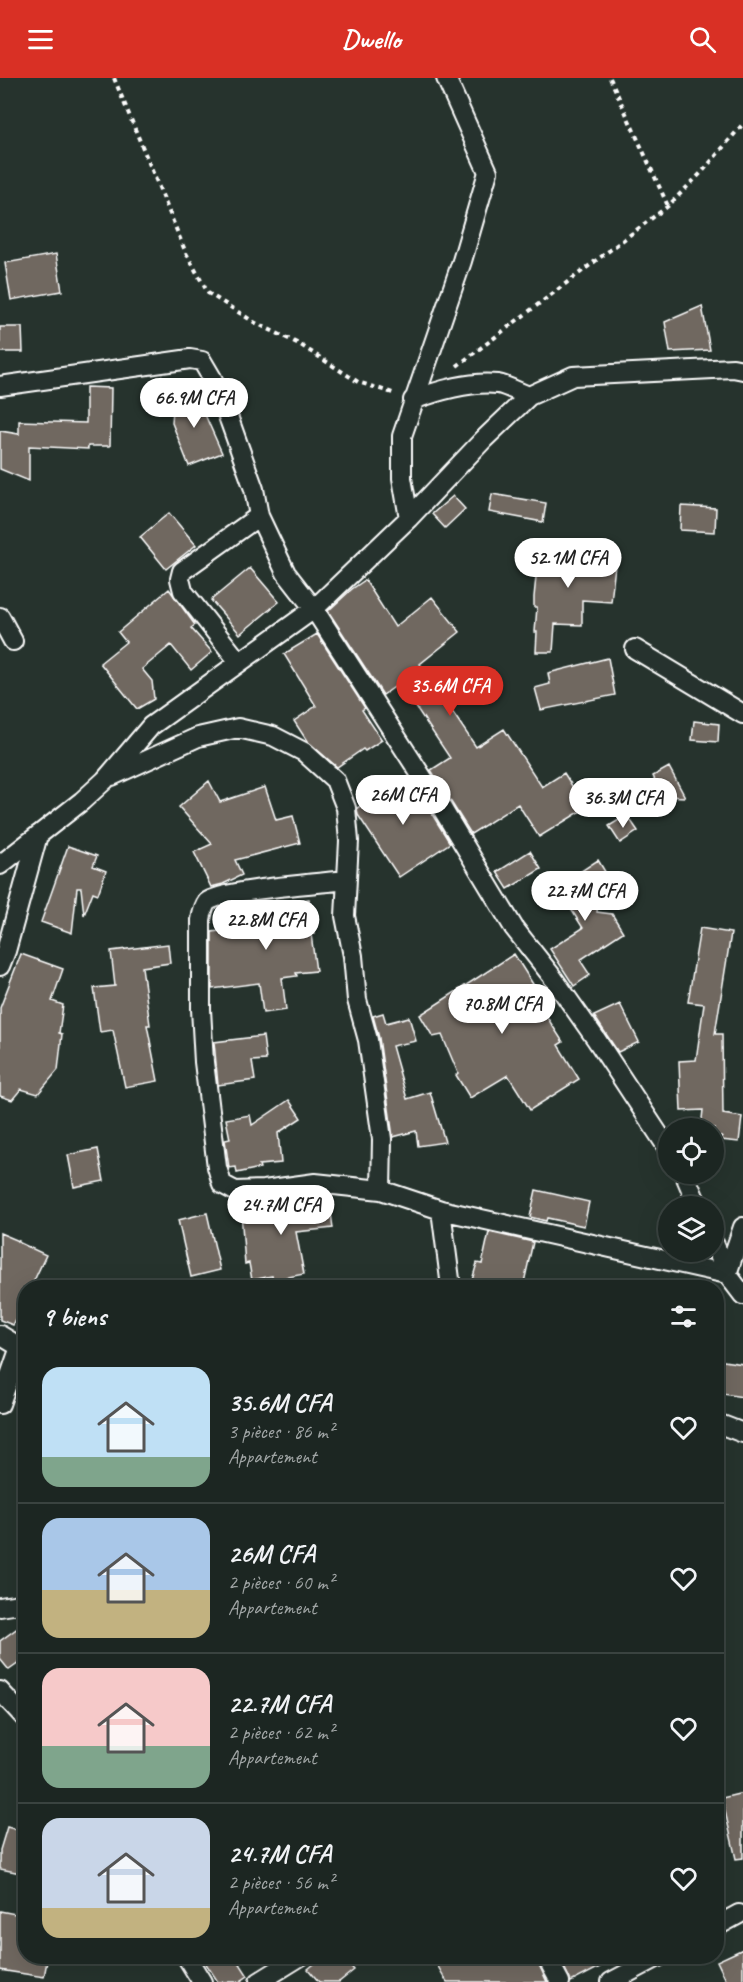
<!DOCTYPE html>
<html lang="fr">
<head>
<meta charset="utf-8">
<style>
  body { margin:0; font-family:Caveat,sans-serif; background:#29322f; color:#f1f3f6; height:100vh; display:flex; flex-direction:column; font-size:22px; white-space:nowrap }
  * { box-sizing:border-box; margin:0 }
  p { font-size:20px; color:#a0a5a5 }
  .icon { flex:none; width:33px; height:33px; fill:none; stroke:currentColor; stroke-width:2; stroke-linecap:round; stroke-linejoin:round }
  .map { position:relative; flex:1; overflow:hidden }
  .side { position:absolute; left:18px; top:1202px; width:706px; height:684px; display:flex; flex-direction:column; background:#1c2622; border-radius:24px; box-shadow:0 6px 24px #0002,0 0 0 2px #3a4340 }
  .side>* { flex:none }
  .controls { position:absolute; left:658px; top:1040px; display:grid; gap:12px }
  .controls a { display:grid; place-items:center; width:66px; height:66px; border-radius:50%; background:#1c2622; box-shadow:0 6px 24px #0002,0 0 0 2px #3a4340; font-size:30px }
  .price { position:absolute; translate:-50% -51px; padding:0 14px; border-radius:21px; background:#fff; color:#222; font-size:20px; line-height:39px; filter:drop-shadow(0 2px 3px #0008) }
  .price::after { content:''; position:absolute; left:50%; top:36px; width:18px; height:14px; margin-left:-9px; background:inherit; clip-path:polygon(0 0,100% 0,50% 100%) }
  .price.on { background:#d93025; color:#fff }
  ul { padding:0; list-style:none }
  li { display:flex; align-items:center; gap:18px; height:150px; padding:0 24px }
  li+li { border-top:2px solid #3a4340 }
  li span { display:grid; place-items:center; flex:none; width:168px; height:120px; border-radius:18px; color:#555 }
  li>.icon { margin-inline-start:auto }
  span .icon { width:72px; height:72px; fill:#fffc; stroke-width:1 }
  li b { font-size:26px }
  h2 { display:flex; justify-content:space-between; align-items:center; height:72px; padding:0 24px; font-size:26px }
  header { display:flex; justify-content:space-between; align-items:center; height:78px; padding:0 24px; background:#d93025; color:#fff; font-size:27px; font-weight:700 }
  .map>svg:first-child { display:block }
  .building { fill:#706860; stroke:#fff; stroke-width:1.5 }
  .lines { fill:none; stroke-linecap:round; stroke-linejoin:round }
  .minor-casing { stroke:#fff; stroke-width:22 }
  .path { stroke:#fff; stroke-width:4; stroke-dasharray:4.5 4.5; stroke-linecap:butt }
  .minor { stroke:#26332d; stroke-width:18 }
</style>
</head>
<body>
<header><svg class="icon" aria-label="menu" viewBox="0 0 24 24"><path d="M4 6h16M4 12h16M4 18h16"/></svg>Dwello<svg class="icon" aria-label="search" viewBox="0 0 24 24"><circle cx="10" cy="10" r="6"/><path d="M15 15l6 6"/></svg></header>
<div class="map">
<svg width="743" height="1904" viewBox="0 0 743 1904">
  <rect width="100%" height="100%" fill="#26332d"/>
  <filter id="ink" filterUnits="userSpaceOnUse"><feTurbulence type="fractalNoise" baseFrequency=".0167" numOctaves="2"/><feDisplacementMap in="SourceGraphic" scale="12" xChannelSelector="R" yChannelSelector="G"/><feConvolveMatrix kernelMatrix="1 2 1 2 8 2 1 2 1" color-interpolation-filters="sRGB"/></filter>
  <g filter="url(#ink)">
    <path class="building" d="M56,176L62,213L11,222L5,185Z
      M702,228L710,272L670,274L665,244Z
      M0,249H22L23,274H0Z
      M86,309L111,310L110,368H88V371L29,368V403L0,391V353L19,356V343L86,345Z
      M174,318L208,321L206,339L222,375L189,388L172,345Z
      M492,416L546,425L543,444L489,434Z
      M453,418L465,431L445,450L432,436Z
      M681,428L716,430L715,454L680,452Z
      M169,435L196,467L166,491L140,459Z
      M539,469L616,478L611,524L582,522V547L555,546L553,574H536L537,554H535L537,529H534V519Z
      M250,490L279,524L240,556L211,522Z
      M365,502L395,549L432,519L460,554L420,586L476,669L504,651L542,709L564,695L586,730L539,759L518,726L471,756L431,692L450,680L400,605L383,617L328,533L352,511Z
      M169,511L195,547L191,550L212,574L191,592L171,567L142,591L152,603L154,621L137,631L100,585L126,564L118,554Z
      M317,556L365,630L362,632L382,662L365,673L363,671L337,689L307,663L294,643L316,628L284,576Z
      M608,580L615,617L541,632L535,610L550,606L548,595Z
      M694,643L719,646L718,664L692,662Z
      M669,689L685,719L663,718L653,698Z
      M403,700L407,706L412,704L450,765L399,799L358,737L357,730Z
      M209,703L220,724L265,709L276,742L293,738L300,765L235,782L242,797L223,806L211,809L194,774L212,766L179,729Z
      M627,737L638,753L620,765L609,748Z
      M68,768L97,778L93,788L106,793L98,816L93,814L84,837L81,810H77L72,855L41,844Z
      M530,773L541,791L508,811L497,794Z
      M598,782L607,797L600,801L597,834L612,836L623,854L580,882L590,897L574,908L550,871L583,850L557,809Z
      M309,821L314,856H311L316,893L296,895L297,898L282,900L286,932L263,935L259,905L212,911V854L250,849L248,829Z
      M700,850L731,855L715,956H722L723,1036L742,1039L739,1064L721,1062L722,1058H714V1050H701L703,1032L681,1033L679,983L696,982L704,926L688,924Z
      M168,866L170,885L142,889L150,947H147L158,1003L125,1009L113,952L100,954L94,910L115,908L111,873Z
      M21,876L63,891L52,923L63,927L59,955L62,956L58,992L38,1016L21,1011L12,1022L0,1018V930Z
      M514,876L548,930L543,933L563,964L558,967L579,1001L530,1032L508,997L470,1020L456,997L458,995L442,957L433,959L420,937Z
      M620,926L639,964L618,974L594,938Z
      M383,935L386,945L409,939L416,963L392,968L407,1021L430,1014L445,1064L418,1068L416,1053L393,1059L379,960L373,938Z
      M263,958L266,982L252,983L255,1002L218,1007L214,964Z
      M289,1022L301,1040L278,1055L281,1085L259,1087L260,1090L237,1095L236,1089L229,1090L225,1062L230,1061L226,1041L250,1037L252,1047Z
      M98,1071L104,1103L74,1109L68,1077Z
      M536,1112L589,1124L584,1148L547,1140L546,1143L530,1139Z
      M329,1120L333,1150L296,1154L304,1196L273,1202L272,1198L252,1202L249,1185L245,1186L241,1134L302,1124V1123Z
      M207,1135L220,1192L191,1199L178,1142Z
      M489,1154L533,1164L523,1209H470L477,1185L482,1186Z
      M0,1155L19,1163L18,1164L46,1177L31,1209H26V1221L13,1247L0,1242Z
      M717,1282L743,1286V1319L717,1315Z
      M26,1544V1580L9,1592L0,1581V1563Z
      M743,1715V1780L736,1781L722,1720Z
      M7,1749L26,1754V1796L0,1791V1772Z
      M0,1833L26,1838V1878H48L44,1899L0,1892Z
      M743,1871V1904H727L717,1883Z
      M201,1878H235L248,1898L239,1904H218Z
      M324,1878H342L354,1892L339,1904H319L308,1891Z
      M432,1878H535L547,1904H447Z
      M559,1878H621L571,1904Z"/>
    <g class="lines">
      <defs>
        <path id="minor" d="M0,308L190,281L202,283L212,300L224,327L254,411L259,438L286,495L314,531L437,722L514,850L551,897L596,961L669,1072
          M413,322C440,312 470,303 498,306C508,308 520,315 529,318
          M409,440L402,400V358L462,183L488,94L446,0
          M0,539L13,563
          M635,571L743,636
          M239,584L183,513L180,501L182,493L259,438
          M112,698L198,659L238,650L273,658L304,674L335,702L346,730L349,763L345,838L353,878L357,922L368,962L382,1061L381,1112
          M0,787L82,723L105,702L151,648L314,531L409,440L484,361L529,318L573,298L733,290L743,292
          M346,802C323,805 220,812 207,824C203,829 202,836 201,842V931L204,984L217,1089L222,1106L235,1113L264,1112L315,1105L381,1112L441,1132L727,1196
          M0,888L6,873L38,757
          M684,1095L698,1128
          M441,1132L451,1209
          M714,1165L727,1196L743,1217
          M727,1196L743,1149
          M0,1257L20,1269L0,1326
          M717,1345L743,1355
          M0,1529L26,1525
          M0,1613L26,1641
          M717,1848L739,1836
          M186,1878L202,1904
          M546,1878L560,1904
          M259,1904L301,1878
          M611,1904L660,1878"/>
      </defs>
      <use href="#minor" class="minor-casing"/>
      <path class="path" d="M114,0L186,175L208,215L254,244L299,266L358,304L396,316
        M610,0L668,128
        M457,288L668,128L702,94L743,46"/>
      <use href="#minor" class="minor"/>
    </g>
  </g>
</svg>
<div class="controls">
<a><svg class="icon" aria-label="locate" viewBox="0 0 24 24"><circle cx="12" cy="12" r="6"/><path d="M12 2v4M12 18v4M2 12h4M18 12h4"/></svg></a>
<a><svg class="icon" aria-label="layers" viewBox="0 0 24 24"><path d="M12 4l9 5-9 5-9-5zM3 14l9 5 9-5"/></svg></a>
</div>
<b class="price" style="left:194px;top:351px">66.9M CFA</b>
<b class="price" style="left:568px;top:511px">52.1M CFA</b>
<b class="price on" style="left:450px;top:639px">35.6M CFA</b>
<b class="price" style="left:403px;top:748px">26M CFA</b>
<b class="price" style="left:623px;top:751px">36.3M CFA</b>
<b class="price" style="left:585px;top:844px">22.7M CFA</b>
<b class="price" style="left:266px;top:873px">22.8M CFA</b>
<b class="price" style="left:502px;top:957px">70.8M CFA</b>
<b class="price" style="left:281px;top:1158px">24.7M CFA</b>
<section class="side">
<h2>9 biens<svg class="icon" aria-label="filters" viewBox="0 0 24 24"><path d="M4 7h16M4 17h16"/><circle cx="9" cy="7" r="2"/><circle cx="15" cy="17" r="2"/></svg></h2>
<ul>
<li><span style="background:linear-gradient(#bfe0f5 75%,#7fa58c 0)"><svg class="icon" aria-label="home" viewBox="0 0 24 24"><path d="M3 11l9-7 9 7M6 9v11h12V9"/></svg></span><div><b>35.6M CFA</b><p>3 pièces · 86 m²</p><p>Appartement</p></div><svg class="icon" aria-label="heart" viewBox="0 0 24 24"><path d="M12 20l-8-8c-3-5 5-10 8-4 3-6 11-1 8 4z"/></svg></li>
<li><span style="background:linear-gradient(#a9c7e8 60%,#c2b280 0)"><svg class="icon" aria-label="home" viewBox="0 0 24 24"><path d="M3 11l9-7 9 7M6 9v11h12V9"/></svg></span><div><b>26M CFA</b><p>2 pièces · 60 m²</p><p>Appartement</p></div><svg class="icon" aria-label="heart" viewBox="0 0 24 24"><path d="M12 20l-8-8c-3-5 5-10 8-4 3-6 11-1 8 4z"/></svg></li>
<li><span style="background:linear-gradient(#f6c9c9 65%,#7fa58c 0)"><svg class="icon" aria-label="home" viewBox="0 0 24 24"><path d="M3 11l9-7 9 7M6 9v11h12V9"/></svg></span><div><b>22.7M CFA</b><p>2 pièces · 62 m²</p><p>Appartement</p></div><svg class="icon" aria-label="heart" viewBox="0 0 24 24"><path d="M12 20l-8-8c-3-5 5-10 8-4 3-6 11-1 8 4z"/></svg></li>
<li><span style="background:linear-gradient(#c9d6e8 75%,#c2b280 0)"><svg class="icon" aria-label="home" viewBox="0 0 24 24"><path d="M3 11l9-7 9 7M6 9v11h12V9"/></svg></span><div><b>24.7M CFA</b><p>2 pièces · 56 m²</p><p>Appartement</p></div><svg class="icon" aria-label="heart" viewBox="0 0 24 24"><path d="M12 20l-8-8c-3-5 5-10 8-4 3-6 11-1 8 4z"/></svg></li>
</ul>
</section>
</div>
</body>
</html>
